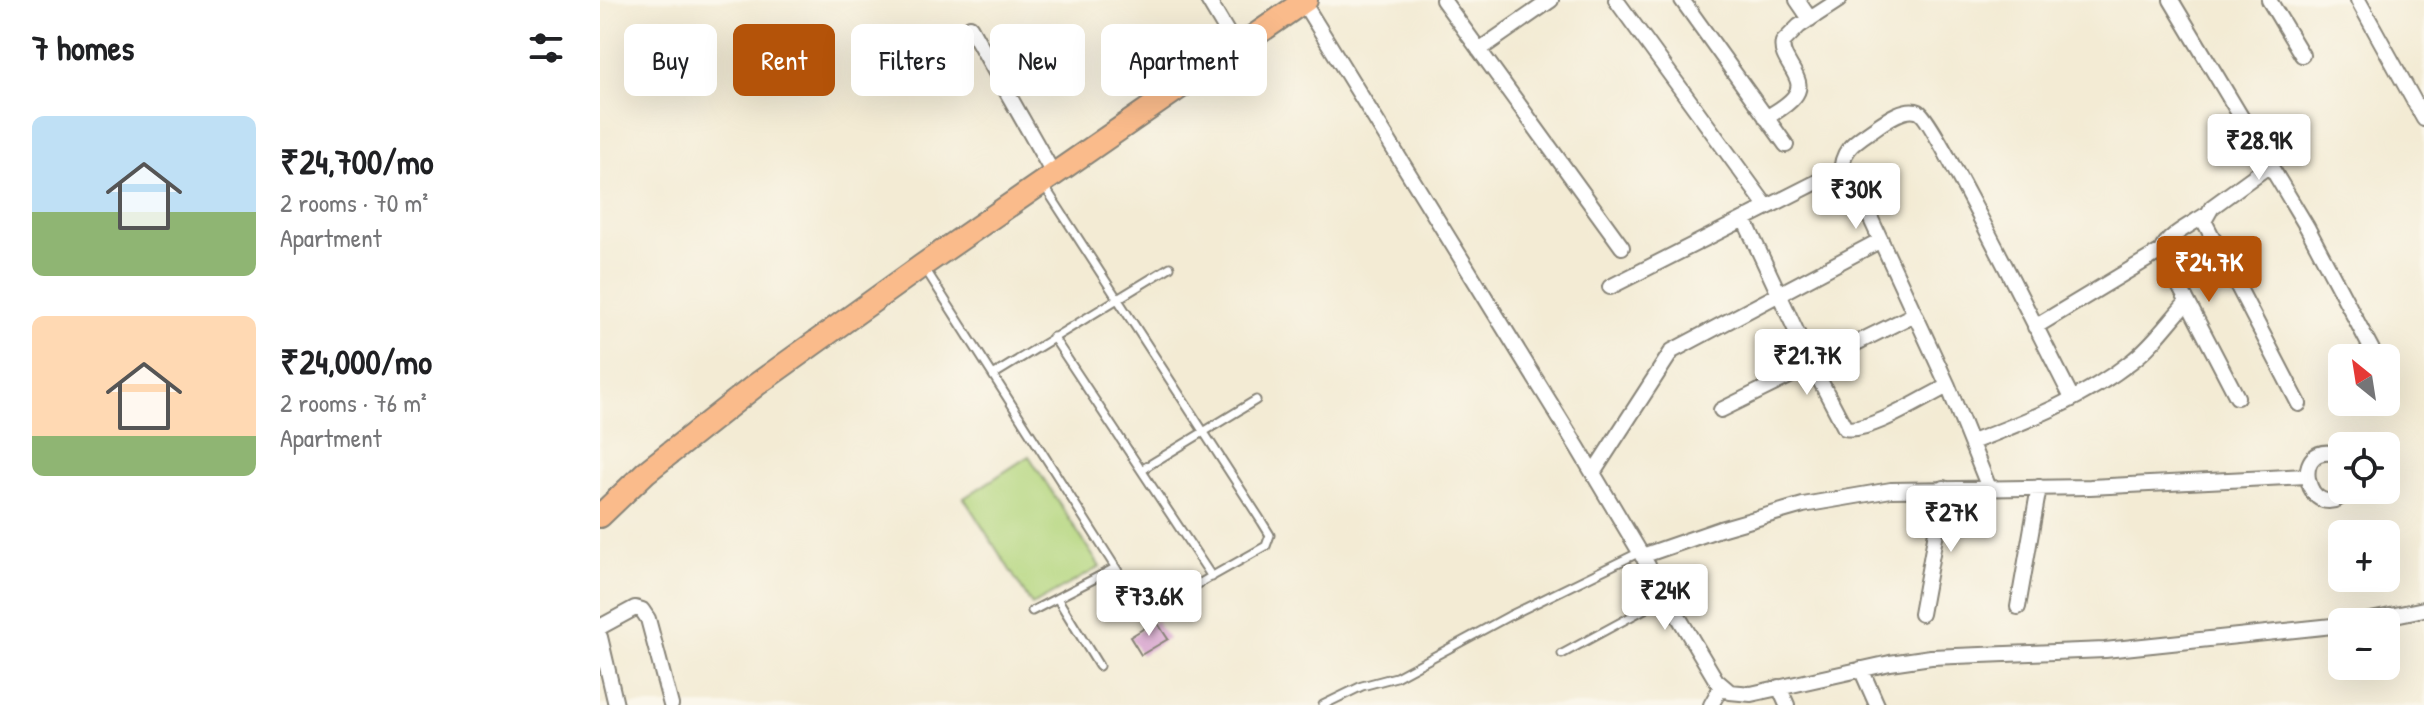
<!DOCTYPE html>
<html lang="en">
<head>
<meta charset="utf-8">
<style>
  body { margin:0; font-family:"Patrick Hand",sans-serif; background:#f2f2f2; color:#202124; height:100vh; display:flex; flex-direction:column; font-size:30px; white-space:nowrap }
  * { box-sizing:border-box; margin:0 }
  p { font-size:26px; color:#757577 }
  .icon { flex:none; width:44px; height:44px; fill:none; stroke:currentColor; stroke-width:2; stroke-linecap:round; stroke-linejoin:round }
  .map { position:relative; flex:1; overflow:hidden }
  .side { display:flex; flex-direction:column; background:#fff; width:600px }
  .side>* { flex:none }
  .guide { position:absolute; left:24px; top:24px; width:760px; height:72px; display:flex; gap:16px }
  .needle { width:52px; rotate:330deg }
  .tools { position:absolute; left:1728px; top:344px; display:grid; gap:16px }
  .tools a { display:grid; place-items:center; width:72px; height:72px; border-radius:12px; background:#fff; box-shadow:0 8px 32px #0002; font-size:40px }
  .price { position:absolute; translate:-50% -68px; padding:0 18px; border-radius:8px; background:#fff; color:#222; font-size:26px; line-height:52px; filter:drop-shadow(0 2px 4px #0008) }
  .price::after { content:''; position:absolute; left:50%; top:48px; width:24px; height:18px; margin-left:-12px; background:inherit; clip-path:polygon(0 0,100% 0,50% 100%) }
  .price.selected { background:#b45309; color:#fff }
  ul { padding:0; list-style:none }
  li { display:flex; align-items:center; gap:24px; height:200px; padding:0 32px }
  li span { display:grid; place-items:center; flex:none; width:224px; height:160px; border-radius:12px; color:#555 }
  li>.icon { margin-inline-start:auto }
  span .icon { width:96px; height:96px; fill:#fffc; stroke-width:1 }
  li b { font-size:34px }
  h2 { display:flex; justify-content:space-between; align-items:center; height:96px; padding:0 32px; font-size:34px }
  .pill { padding:0 28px; border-radius:12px; background:#fff; box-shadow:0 8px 32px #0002; font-size:28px; line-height:72px }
  .pill.selected { background:#b45309; color:#fff }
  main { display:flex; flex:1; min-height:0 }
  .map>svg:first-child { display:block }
  .green { fill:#b4d67e; stroke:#68794d; stroke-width:2 }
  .building { fill:#d59fcd }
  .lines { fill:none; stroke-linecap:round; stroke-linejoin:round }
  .service-casing { stroke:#888478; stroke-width:11 }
  .minor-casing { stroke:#888478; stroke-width:18 }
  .primary-casing { stroke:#888478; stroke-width:26 }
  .service { stroke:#fff; stroke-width:7 }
  .minor { stroke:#fff; stroke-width:14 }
  .primary { stroke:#fabb8b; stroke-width:22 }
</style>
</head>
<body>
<main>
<section class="side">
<h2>7 homes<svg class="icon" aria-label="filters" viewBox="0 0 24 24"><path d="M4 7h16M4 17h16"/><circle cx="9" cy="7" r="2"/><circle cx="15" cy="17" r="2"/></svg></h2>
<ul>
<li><span style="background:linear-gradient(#bfe0f5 60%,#8fb573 0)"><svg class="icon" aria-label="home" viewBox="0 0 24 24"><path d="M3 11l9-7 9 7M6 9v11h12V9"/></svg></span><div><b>₹24,700/mo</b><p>2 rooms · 70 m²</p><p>Apartment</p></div></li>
<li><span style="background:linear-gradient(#ffd9b3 75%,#8fb573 0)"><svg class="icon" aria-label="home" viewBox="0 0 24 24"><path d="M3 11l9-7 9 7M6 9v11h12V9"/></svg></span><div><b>₹24,000/mo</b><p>2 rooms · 76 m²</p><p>Apartment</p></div></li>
</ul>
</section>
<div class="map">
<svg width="1824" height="705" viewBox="0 0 1824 705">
  <rect width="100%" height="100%" fill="#fbf7ec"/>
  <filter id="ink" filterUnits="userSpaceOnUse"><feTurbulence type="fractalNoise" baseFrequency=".0125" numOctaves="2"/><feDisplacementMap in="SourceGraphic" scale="16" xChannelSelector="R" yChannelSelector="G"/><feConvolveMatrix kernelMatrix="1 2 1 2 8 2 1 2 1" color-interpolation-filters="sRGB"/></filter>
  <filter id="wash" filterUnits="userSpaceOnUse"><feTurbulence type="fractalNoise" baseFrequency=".006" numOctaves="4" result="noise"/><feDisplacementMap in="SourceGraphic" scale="32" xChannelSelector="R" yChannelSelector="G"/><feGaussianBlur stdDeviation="1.8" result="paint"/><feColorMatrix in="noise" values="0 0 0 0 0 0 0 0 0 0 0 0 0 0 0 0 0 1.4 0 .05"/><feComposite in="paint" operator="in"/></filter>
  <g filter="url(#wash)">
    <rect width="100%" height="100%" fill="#f3ebd4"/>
    <path class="green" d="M429,456L500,567L432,605L364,498Z"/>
    <g id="blocks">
      <path class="building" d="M556,621L568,639L541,655L530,637Z"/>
    </g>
  </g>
  <g filter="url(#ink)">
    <use href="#blocks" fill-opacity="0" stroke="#888478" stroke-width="2"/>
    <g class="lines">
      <defs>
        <path id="service" d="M324,267L542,609L554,608L561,605L666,546L670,535L662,522L443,184
          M453,337L612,577
          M393,375L570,267
          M541,470L656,400
          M457,598L499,666
          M432,611L515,568
          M962,654L1067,597
          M723,705L762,686L796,677L909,616L1040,552"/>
        <path id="minor" d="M608,0L636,47
          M843,0L1022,247
          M1016,0L1167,207
          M1082,0L1186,145
          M1197,0L1210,19
          M1571,0L1707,227L1772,350
          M1669,0L1702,55
          M1758,0L1824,119
          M703,2L978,448L1116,680L1130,692L1151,694L1290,663L1331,657L1505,650L1742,625
          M370,27L454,175
          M879,50L951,0
          M1166,118C1175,112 1187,106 1194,97C1210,79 1178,61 1183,42L1199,26L1239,0
          M1671,164L1612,207L1604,221L1699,404
          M1241,175C1241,152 1251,144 1269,132C1281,124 1304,105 1319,112C1334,119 1454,364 1472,398
          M1604,216C1590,225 1567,236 1561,251L1637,397
          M1144,219L1212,365L1245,428C1268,434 1325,397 1348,386
          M1010,287L1219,181L1241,175L1250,180L1258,191L1348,386L1389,488
          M1435,327L1561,251
          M1121,410L1315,314
          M1372,442C1427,421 1485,398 1532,361C1553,345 1569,322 1587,302
          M1742,456C1685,434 1707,533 1749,490
          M993,473L1072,351L1281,240
          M1042,556L1120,529L1203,505L1291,490L1490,487L1706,476
          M1418,607L1439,487
          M1321,614L1344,488
          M1761,622L1824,609
          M0,627L35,608L42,610L48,619L71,705
          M0,637L16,705
          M1261,669L1277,705
          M1179,687L1187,705
          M1111,705L1121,687"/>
        <path id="primary" d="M0,516L46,472L156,385L323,265L706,0"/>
      </defs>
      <use href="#service" class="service-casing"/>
      <use href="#minor" class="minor-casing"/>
      <use href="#primary" class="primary-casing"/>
      <use href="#service" class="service"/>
      <use href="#minor" class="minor"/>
      <use href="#primary" class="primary"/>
    </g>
  </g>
</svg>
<div class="tools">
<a><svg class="needle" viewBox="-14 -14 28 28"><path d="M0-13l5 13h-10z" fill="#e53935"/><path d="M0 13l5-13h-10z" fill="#757577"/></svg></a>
<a><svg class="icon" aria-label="locate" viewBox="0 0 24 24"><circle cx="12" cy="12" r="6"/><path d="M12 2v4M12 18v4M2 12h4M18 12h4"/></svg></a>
<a>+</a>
<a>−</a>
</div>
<b class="price" style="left:1659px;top:182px">₹28.9K</b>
<b class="price" style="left:1256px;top:231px">₹30K</b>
<b class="price selected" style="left:1609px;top:304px">₹24.7K</b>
<b class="price" style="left:1207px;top:397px">₹21.7K</b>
<b class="price" style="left:1351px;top:554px">₹27K</b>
<b class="price" style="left:1065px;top:632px">₹24K</b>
<b class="price" style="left:549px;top:638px">₹73.6K</b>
<div class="guide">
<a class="pill">Buy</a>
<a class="pill selected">Rent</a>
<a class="pill">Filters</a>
<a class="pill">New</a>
<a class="pill">Apartment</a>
</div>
</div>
</main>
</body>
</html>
